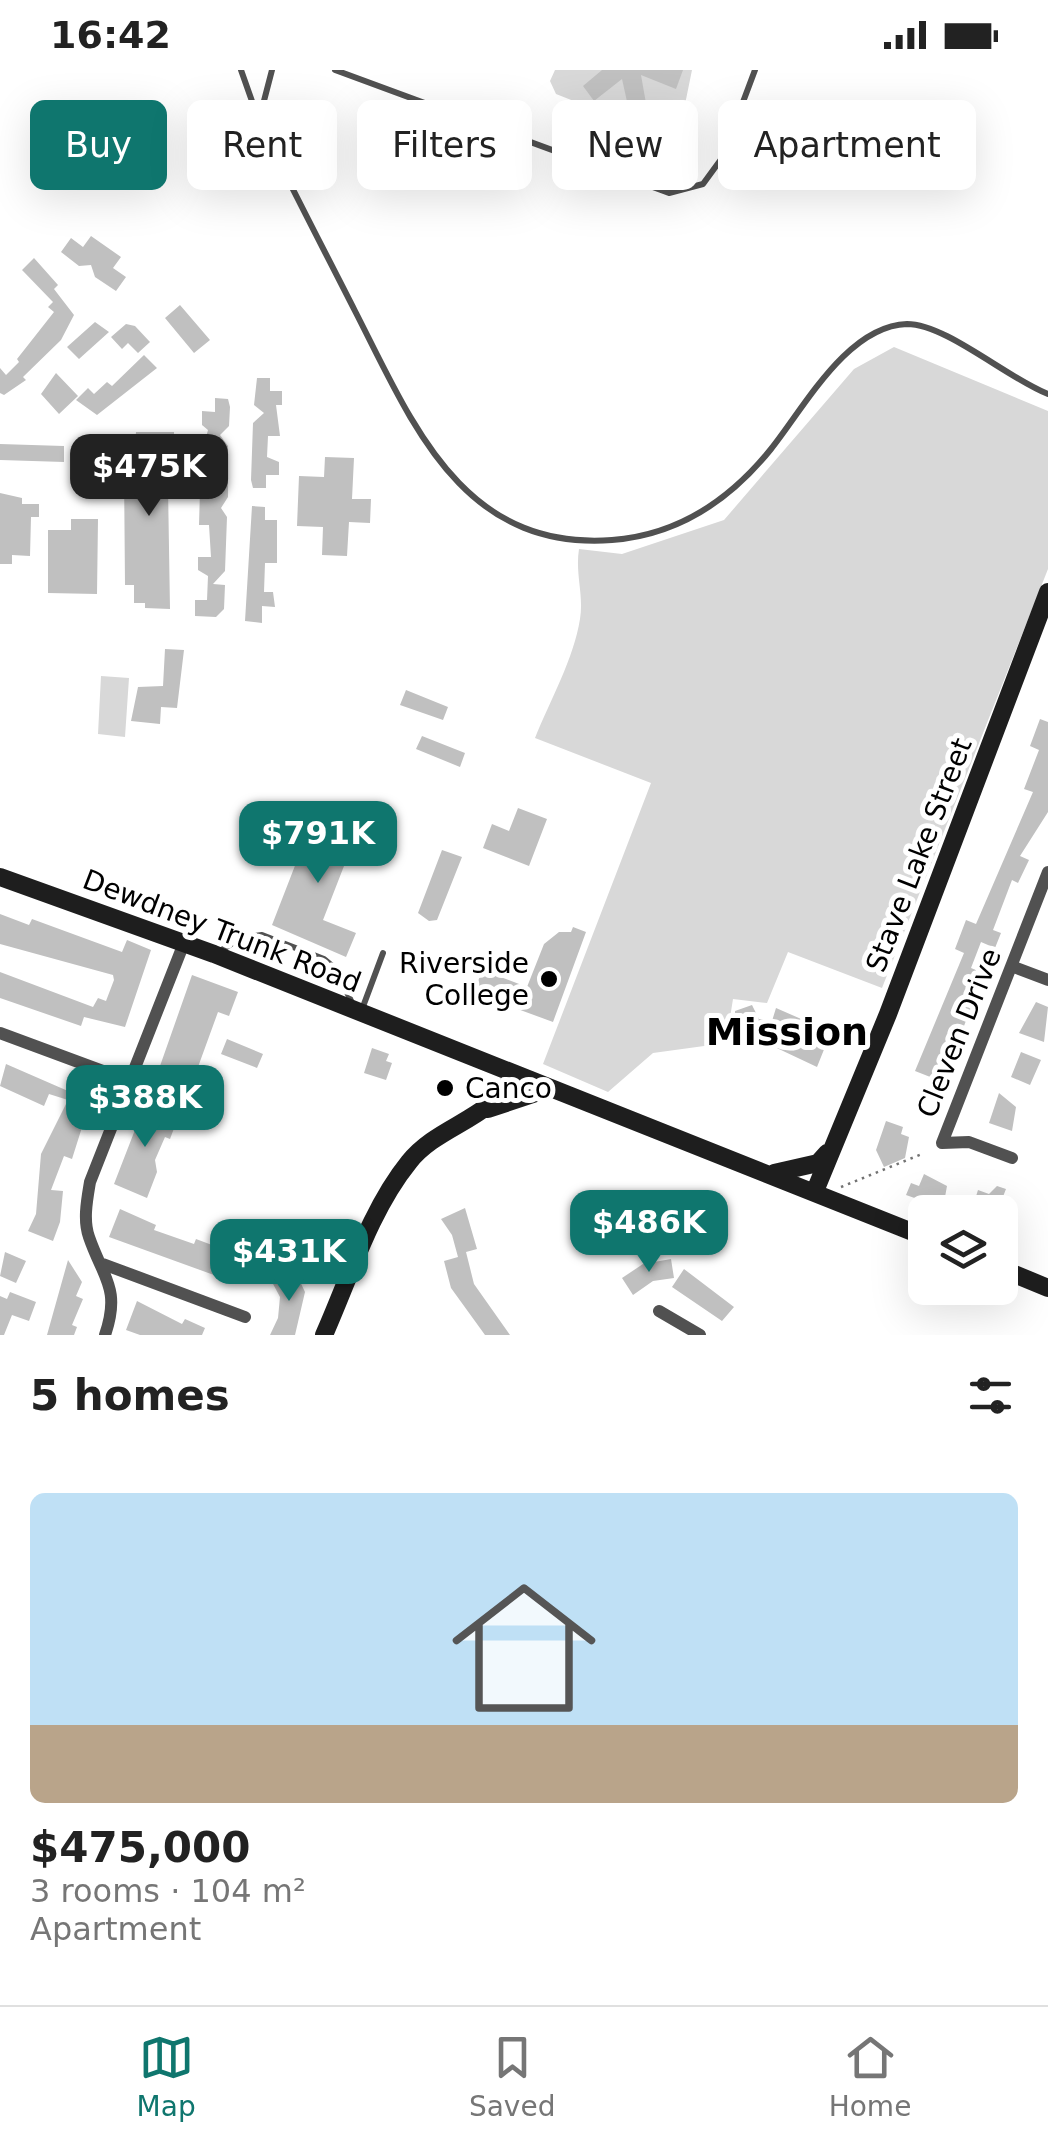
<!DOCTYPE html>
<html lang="en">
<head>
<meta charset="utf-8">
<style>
  body { margin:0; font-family:"DejaVu Sans",sans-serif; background:#f6f6f6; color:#222; height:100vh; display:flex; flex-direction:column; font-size:38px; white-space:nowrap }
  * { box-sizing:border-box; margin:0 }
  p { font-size:32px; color:#767676 }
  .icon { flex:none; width:55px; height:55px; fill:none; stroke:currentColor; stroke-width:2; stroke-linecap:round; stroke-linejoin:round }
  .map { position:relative; height:1265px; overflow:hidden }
  .drawer { display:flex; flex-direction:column; background:#fff; flex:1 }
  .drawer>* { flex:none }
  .hud { position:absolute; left:30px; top:30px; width:990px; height:90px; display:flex; gap:20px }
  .buttons { position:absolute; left:908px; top:1125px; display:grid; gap:20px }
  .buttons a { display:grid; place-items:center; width:110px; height:110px; border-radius:15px; background:#fff; box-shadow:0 10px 40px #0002; font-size:50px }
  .price { position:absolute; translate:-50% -85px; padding:0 22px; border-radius:20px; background:#0f766e; color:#fff; font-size:32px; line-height:65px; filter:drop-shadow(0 2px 5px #0008) }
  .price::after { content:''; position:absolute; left:50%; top:60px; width:30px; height:22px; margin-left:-15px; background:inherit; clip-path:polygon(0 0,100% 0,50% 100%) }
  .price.on { background:#222; color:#fff }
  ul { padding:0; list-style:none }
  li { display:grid; align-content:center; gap:20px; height:530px; padding:0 30px }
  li+li { border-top:2px solid #e0e0e0 }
  li span { display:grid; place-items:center; height:310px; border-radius:15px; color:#555 }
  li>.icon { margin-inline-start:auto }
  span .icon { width:180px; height:180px; fill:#fffc; stroke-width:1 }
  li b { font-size:42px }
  h2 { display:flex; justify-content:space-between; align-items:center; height:120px; padding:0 30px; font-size:42px }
  .tag { padding:0 35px; border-radius:15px; background:#fff; box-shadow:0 10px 40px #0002; font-size:35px; line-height:90px }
  .tag.on { background:#0f766e; color:#fff }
  .status { display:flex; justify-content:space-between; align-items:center; height:70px; padding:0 50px; background:#fff; direction:ltr }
  .status svg { height:28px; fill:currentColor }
  .tab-bar { display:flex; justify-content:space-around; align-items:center; height:140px; border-top:2px solid #e0e0e0; background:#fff; font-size:28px; color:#767676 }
  .tab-bar a { display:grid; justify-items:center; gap:5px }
  .tab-bar .on { color:#0f766e }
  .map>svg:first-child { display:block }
  .green { fill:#d8d8d8 }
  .building { fill:#c0c0c0 }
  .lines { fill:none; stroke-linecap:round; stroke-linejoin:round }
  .path { stroke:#737373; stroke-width:2.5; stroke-dasharray:2.5 5; stroke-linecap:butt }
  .lane { stroke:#515151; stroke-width:6 }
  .street { stroke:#515151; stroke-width:12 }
  .secondary { stroke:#1e1e1e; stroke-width:18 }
  .poi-dot { fill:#000; stroke:#fff; stroke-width:4 }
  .labels { text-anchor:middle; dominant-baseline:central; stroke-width:10; stroke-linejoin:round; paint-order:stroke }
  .street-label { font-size:28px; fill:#000; stroke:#fff }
  .poi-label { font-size:28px; fill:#000; stroke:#fff; text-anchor:end }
  .district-label { font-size:38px; font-weight:bold; fill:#000; stroke:#fff }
</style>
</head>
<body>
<div class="status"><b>16:42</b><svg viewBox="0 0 49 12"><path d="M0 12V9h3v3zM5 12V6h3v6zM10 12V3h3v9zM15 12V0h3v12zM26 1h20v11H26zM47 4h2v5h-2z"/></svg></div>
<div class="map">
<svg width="1048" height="1265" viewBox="0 0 1048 1265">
  <rect width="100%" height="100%" fill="#fff"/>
  <path class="green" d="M555,0H692L681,54L677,62L660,65L556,24L550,11Z
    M894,277L1048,341V499L882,918L788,882L767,933L733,929L726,973L653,983L608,1022L543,994L651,713L535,668C550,631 574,588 580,549C584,525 575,504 579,479L622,484L724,450L854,299Z
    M101,606L129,608L125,667L98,664Z"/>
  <path class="building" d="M602,0H683L676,19L641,5L647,39L630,45L622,9L594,31L583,16Z
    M91,166L121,187L113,198L126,207L116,221L95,207L91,195L79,196L61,182L71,168L83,177Z
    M34,188L58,215L54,219L74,245L61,270L23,307L26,310L4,325L0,323V298L6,305L19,292L17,289L54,242L48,237L53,232L22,200Z
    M180,235L210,270L194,283L165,248Z
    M95,252L109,262L79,289L67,277Z
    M126,254L135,256L150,272L138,283L128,273L122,279L111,267Z
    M144,285L157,298L97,345L76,330L88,318L94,324L107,312L112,316Z
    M56,303L78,326L59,344L41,324Z
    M257,308H270V321H282V335H276L280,366H268L267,387L279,392V405H266V418H253L251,410L253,353L264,343L254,335Z
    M215,328L228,329L230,337L229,356L220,365L228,376V427L221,438L227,447L225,501L213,514L225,515L224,539L216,547L195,546V530H207L208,506L198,500V487H211L209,455H199L200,420H211L212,404L213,386H201L208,360L202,355V341L215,342Z
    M136,362H174V417H168L170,539L145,538V533H134V515H125L124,399H133Z
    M0,374L64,376V392L0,390Z
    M325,387L354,388L352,429H371L370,453L349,452L347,486L322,485L323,457L297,456L299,406L324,407Z
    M0,423L22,428V434H39V447H31L30,486L12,485V494H0Z
    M252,436L265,437V450H277V493H265L264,522H273L275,537L262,536V553L245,551Z
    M71,449H98L97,524L48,523V460H71Z
    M165,579L184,580L177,638L161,637L160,654L131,651L138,617L163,616Z
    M406,620L448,637L443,650L400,635Z
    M1040,649L1048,652V742L1020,786L1029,790L1018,813L1012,810L993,860L1001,863L995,878L981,872L971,898L986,904L981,914L985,916L981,926L976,924L943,1012L915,1001L964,883L955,879L966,850L976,854L1033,722L1024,719L1039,680L1030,676Z
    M422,666L465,683L460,697L416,679Z
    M518,738L547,749L529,796L483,778L492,754L509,761Z
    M315,744L358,760L323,850L356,863L346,887L272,855Z
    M442,780L462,787L437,850L429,851L418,843Z
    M0,844L29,855L32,849L122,882L127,870L151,880L125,957L84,947L81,956L0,928V902L93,937L98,928L106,931L114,910L113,905L0,874Z
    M573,857L586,862L553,952L474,923L482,900L527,917L544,874L559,862H571Z
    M192,905L238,922L229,946L218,942L194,1008L160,996Z
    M1036,932L1048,937L1044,972L1019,963Z
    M752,935L759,949L772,951L776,938L831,962L817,997L764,972L766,967L748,957L735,955V941Z
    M227,969L263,984L257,998L221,984Z
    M372,978L389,984L386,991L392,993L386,1010L364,1003Z
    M1021,982L1041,990L1030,1015L1011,1007Z
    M6,994L68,1021L73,1005L101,1016L90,1032L72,1089L64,1086L51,1120L63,1121L60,1152L53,1171L28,1161L36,1144L41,1084L68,1030L49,1024L44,1036L0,1016Z
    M999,1023L1016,1037L1012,1061L989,1053Z
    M145,1034L179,1045L170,1069L165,1067L155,1090L157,1102L147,1128L114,1114Z
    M886,1051L903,1057L901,1064L909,1067L905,1088L884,1097L876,1080Z
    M924,1104L947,1116L943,1138L906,1125L911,1113L919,1116Z
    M997,1116L1006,1119L997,1142L973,1136L978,1120L989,1124Z
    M465,1138L477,1179L466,1182L474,1214L510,1265H485L451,1218L444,1191L458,1187L452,1165L441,1149Z
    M120,1139L156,1155L154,1160L194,1174L196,1169L271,1197L263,1214L239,1203L236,1213L109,1167Z
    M5,1182L26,1191L16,1213L0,1206Z
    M671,1189L674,1208L653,1211L633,1225L622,1208L643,1194Z
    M68,1190L82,1212L76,1226L83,1229L72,1255L77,1257L74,1265H47Z
    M684,1199L734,1237L722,1251L672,1217Z
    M295,1201L305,1222L295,1265H270L278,1248L280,1227L272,1212Z
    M10,1222L36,1232L29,1251L12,1245L4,1265H0V1226L7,1229Z
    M137,1231L182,1254L185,1249L205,1258L202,1265H140L126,1260Z"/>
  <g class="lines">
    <path class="path" d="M841,1117L922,1084"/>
    <path class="lane" d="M241,0L259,51C290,115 323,178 355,241C412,352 461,481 612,470C679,465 730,430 771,379C804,338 847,256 907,254C946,254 1007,308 1048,324
      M335,0L669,123L703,114L722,88L755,0
      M259,50L272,0
      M220,881L241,868L262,865L324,889L336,899L353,935
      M361,942L383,883"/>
    <path class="street" d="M1014,897L1048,910
      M0,963L189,1033
      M1012,1088L969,1072L942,1073L1048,802
      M103,1194L245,1247
      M659,1241L700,1265
      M105,1265C121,1218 103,1208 89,1167C83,1150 87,1130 90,1112L184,873"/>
    <path class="secondary" d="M0,807L214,884L925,1167
      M488,1039L548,1019
      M774,1103L818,1093L827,1083
      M815,1121L888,944L1048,522
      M1000,1198L1048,1218
      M324,1265C349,1209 370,1140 409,1092C438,1055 493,1049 513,1005"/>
  </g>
  <g class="poi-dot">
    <circle cx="549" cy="909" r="10"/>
    <circle cx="445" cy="1018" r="10"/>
  </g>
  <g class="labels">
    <g class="street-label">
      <text transform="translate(919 785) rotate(-69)">Stave Lake Street</text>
      <text transform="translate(222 861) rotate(21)">Dewdney Trunk Road</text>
      <text transform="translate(959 963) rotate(-68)">Cleven Drive</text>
    </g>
    <g class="poi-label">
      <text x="529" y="893">Riverside<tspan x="529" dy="32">College</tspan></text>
      <text x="465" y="1018" text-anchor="start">Canco</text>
    </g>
    <g class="district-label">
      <text x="787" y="962">Mission</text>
    </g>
  </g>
</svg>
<div class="buttons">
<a><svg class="icon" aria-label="layers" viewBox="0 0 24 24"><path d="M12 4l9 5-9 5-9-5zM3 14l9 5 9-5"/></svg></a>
</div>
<b class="price on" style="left:149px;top:449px">$475K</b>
<b class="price" style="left:318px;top:816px">$791K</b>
<b class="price" style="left:145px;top:1080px">$388K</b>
<b class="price" style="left:649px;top:1205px">$486K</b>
<b class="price" style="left:289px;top:1234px">$431K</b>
<div class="hud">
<a class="tag on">Buy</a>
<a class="tag">Rent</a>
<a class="tag">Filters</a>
<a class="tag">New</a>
<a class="tag">Apartment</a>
</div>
</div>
<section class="drawer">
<h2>5 homes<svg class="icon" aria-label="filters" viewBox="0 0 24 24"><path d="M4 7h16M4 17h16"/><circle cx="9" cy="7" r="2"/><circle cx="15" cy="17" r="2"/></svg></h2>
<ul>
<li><span style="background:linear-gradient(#bfe0f5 75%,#b9a48a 0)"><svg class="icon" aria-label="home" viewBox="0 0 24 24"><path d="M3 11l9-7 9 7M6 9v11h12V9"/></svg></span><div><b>$475,000</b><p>3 rooms · 104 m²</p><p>Apartment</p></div></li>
</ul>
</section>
<nav class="tab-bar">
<a class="on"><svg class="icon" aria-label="map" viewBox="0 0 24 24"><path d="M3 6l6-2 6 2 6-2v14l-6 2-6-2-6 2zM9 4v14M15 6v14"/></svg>Map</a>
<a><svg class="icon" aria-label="saved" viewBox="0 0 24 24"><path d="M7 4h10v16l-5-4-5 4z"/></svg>Saved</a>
<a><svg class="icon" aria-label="home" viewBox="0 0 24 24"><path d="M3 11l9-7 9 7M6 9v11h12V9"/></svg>Home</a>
</nav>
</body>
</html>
